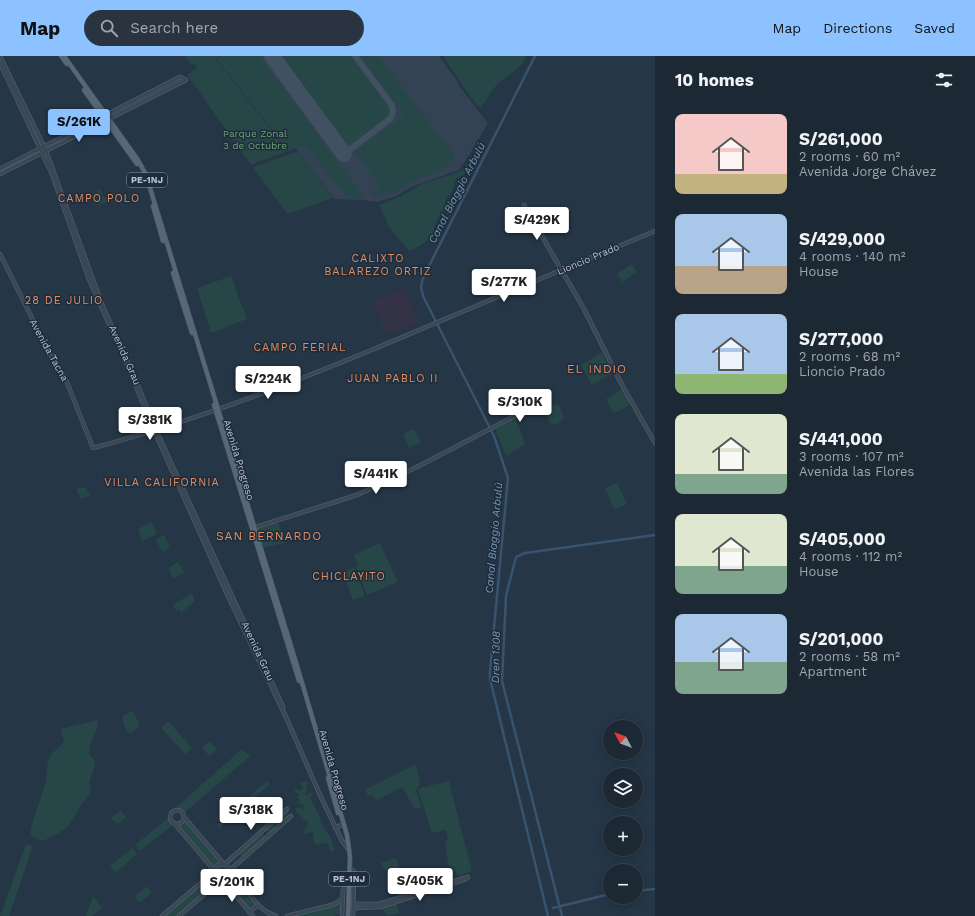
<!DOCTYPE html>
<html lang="en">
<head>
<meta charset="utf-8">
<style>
  body { margin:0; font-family:"Work Sans",sans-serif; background:#293440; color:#f1f3f6; height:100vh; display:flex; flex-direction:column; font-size:15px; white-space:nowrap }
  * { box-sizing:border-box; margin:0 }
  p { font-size:13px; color:#a0a6ac }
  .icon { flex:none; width:22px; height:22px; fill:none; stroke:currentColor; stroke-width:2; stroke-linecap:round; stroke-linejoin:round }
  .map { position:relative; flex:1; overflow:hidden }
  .side { display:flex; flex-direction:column; background:#1c2834; width:320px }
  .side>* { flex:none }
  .needle { width:26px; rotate:311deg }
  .buttons { position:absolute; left:603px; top:664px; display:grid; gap:8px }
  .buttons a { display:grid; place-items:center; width:40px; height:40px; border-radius:50%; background:#1c2834; box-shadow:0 2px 10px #0003,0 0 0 1px #3a444f; font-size:20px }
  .price { position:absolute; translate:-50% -34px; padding:0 9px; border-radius:4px; background:#fff; color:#222; font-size:13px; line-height:26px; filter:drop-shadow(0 1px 2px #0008) }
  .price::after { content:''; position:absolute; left:50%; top:24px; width:12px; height:9px; margin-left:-6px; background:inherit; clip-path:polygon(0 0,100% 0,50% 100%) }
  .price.current { background:#8cc2ff; color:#111 }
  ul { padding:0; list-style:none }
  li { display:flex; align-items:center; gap:12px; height:100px; padding:0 20px }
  li span { display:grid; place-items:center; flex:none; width:112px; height:80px; border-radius:8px; color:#555 }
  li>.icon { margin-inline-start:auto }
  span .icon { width:48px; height:48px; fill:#fffc; stroke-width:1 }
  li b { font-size:17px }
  h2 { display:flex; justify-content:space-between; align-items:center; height:48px; padding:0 20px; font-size:17px }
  header { display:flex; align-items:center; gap:24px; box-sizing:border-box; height:56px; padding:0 20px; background:#8cc2ff; color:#111 }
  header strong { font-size:19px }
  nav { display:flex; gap:22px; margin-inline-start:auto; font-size:14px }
  .search { width:280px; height:36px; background:#293440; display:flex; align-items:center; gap:10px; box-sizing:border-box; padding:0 14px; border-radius:22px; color:#a0a6ac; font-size:15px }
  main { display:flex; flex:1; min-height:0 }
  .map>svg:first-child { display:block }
  .medical { fill:#343346 }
  .airport { fill:#334353 }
  .green { fill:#274647 }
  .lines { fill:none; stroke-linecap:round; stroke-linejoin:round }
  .canal { stroke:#37536e; stroke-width:2.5 }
  .taxiway { stroke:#405161; stroke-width:6 }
  .runway { stroke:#405161; stroke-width:16 }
  .tertiary-casing { stroke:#596572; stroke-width:4.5 }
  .primary-casing { stroke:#475361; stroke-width:5 }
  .tertiary { stroke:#3a4755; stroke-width:3.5 }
  .primary { stroke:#586775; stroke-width:4 }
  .labels { text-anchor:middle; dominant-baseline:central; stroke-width:3; stroke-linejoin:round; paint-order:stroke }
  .shield { fill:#1e2c3b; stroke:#8a95a2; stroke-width:1 }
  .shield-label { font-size:9px; font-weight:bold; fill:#b8c2ce }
  .park-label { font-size:10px; fill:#6da175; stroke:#1e2c3b }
  .street-label { font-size:10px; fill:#b8c2ce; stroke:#1e2c3b }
  .water-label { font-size:11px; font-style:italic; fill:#7596b4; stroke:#1e2c3b }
  .neighbourhood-label { font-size:11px; letter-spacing:1px; fill:#e08e62; stroke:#1e2c3b }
  .quarter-label { font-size:12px; letter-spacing:1px; fill:#e08e62; stroke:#1e2c3b }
</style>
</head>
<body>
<header>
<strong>Map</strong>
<div class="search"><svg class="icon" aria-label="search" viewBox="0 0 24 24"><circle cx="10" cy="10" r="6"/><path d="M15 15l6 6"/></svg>Search here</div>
<nav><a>Map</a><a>Directions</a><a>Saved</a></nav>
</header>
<main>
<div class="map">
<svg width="655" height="860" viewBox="0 0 655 860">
  <rect width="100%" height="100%" fill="#253646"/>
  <path class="medical" d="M405,232L419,266L386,279L372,245Z"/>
  <path class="airport" d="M215,0H439L458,26L457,27L488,67L471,96L459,114L414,130L396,140L378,146L363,144L334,143L296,92L289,95Z"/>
  <path class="green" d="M185,0H214L288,95L251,109L187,19L197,12L195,8L191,9Z
    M217,0H259L363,140L348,142L305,89L289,93Z
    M281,0H351L389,52L388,60L354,87H347L343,84Z
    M360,0H378L433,72L455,99C452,104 448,109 443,113C436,117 429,118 422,121C405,128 388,143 369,140L380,130L355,96L404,59Z
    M443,0H526C523,13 504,20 495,31C490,37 486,45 481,52C474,49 449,9 443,0Z
    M298,95L333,142L287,158L253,111Z
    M467,108L469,110L463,119L456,123L452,136L446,143L442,157L437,163L433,178L428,184L418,191L410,195L408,194L389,171L379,149L397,142L424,127L460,116Z
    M100,133L104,142L114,136L116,140L99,150L92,138Z
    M632,208L637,216L622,226L617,218Z
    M231,220L247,263L211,277L197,232Z
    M602,296L613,317L592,329L581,309Z
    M622,333L631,348L614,358L606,343Z
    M555,348L559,349L564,361L563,364L553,370V368H551L545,355L546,352Z
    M516,363L525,388L506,400L495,373Z
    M414,373L421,386L409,392L403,378Z
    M617,427L627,448L614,454L605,432Z
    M86,431L90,440L81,443L76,433Z
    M152,466L157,478L142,485L138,473Z
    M278,466L285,487L262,492L256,472Z
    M164,479L170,491L162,496L156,483Z
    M380,487L398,526L367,539L356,511L358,510L354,499Z
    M178,506L184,516L173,523L168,512Z
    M354,511L365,540L353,544L343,517Z
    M192,537L195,545L181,557L179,553L176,555L173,549Z
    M133,655L140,670L130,678L124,670L122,660Z
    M98,664C100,677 79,696 95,704V711L89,726L91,735L85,744L78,754L70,768L64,774L43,785L31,780V772C35,756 42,741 46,725C48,716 45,711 50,701C53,694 60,692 64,685L60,673Z
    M168,665L192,692L185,698L161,672Z
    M210,685L217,693L209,700L202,692Z
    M242,693L250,700L184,757L182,754L175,752Z
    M416,708L420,728L416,734L422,751L415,753L402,731L376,745L372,738L369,740L364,734Z
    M306,724L309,728L306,730L307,735L305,738L306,739L311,737L312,739L310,742L320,761L322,769L331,782L333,787L332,790L336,793L331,796L328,788L322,787L317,789L313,784L314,778L313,775L305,778L304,774L308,770V766L302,763L295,753L296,752L299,751L304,754L303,747L299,748V745L300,744L297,742L299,738L296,737L294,735L296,733L301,734L303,732L300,727L301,726H305Z
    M267,725L270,728L219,773L217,769Z
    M449,725L472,815L460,819L456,818L453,811L448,809L445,785L448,783L446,775L444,774L432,777L418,734L420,732Z
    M121,754L126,761L118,768L110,763Z
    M286,756L289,759L268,777L266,774Z
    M168,762L173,769L140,795L135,789Z
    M185,764L220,805L216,808L214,811H213L179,771Z
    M262,777L265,780L242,801L239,798Z
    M26,788L33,790L9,860H0Z
    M133,792L137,798L115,817L110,810Z
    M396,802L400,813L387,817L381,807Z
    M216 815a6 6 0 1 1 12 0a6 6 0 1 1-12 0Z
    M212,819L214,822L218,825L177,860H163Z
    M232,821L255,848L250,854L226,826Z
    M147,830L152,837L140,847L134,840Z
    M93,840L102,852L92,860H86Z
    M341,846L340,858L334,860H298L333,850Z
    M397,847L399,857L387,860L382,852Z"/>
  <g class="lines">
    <path class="canal" d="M535,0L423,222L421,231L423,240L494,380L508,422L490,615V623L548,860
      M636,835L655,833
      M553,852L610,838
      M562,860L502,625L506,540L516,501L525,497L655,479"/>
    <path class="taxiway" d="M344,98L390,63C394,57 393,54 391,48L355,0"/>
    <path class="runway" d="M272,0L344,98"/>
    <defs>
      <path id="tertiary" d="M0,0L46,95L103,251L130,310L156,374L283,651
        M0,7L52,118L89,223L128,311L154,374L227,538L286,661L320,739L342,785L349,794
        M0,113L180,21L186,24
        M0,118L186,24
        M524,149L584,253L622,329L655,387
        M0,198L57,312L64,319L93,392C209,361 321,316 431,269C506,237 580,206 655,175
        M253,472L357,439L417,411L538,348
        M170 761a7 7 0 1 1 14 0a7 7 0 1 1-14 0Z
        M184,761L223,807
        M174,767L214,814
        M335,772L341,769
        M214 816a8 8 0 1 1 16 0a8 8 0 1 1-16 0Z
        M225,808L287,753
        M350,812L353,814L354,817L353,860
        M230,814L291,760
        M230,816C248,828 253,854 276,860
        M223,824L253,860
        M354,848H379L468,821
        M354,852L380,851L466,823L468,821
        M249,856L258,849
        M162,860L214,816
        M179,860L221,824
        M287,860L332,849L338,846L342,843
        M342,860L343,834L349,827"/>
      <path id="primary" d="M61,0L67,8
        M64,0L138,104L146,119L295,603L340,755L347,779L350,801L348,860
        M84,34L137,108
        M153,150L163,185
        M173,217L192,277
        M214,349L299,625
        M328,722L338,757"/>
    </defs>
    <use href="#tertiary" class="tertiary-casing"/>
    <use href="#primary" class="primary-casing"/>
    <use href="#tertiary" class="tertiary"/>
    <use href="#primary" class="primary"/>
  </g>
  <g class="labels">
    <g class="shield">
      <rect x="127" y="117" width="40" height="14" rx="3"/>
      <rect x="329" y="816" width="40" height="14" rx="3"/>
    </g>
    <g class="shield-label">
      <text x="147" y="124">PE-1NJ</text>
      <text x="349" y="823">PE-1NJ</text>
    </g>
    <g class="park-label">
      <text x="255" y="77">Parque Zonal<tspan x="255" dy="12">3 de Octubre</tspan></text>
    </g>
    <g class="street-label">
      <text transform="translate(588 203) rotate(-23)">Lioncio Prado</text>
      <text transform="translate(49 294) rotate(61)">Avenida Tacna</text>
      <text transform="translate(125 299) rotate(66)">Avenida Grau</text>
      <text transform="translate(239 404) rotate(73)">Avenida Progreso</text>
      <text transform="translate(258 595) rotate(65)">Avenida Grau</text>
      <text transform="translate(334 714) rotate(74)">Avenida Progreso</text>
    </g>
    <g class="water-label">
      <text transform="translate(457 137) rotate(-63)">Canal Biaggio Arbulú</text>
      <text transform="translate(494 482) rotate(-85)">Canal Biaggio Arbulú</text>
      <text transform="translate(496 601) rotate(-89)">Dren 1308</text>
    </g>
    <g class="neighbourhood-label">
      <text x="99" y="142">CAMPO POLO</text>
      <text x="378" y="202">CALIXTO<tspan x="378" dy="13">BALAREZO ORTIZ</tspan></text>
      <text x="64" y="244">28 DE JULIO</text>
      <text x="300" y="291">CAMPO FERIAL</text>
      <text x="393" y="322">JUAN PABLO II</text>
      <text x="162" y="426">VILLA CALIFORNIA</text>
      <text x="349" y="520">CHICLAYITO</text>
    </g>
    <g class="quarter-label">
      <text x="597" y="313">EL INDIO</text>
      <text x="269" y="480">SAN BERNARDO</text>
    </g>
  </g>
</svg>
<div class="buttons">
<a><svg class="needle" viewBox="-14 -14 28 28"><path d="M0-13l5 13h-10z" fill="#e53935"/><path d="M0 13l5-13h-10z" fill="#a0a6ac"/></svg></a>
<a><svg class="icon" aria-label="layers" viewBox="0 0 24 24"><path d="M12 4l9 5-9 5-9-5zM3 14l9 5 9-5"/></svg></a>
<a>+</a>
<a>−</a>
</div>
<b class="price current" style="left:79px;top:87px">S/261K</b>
<b class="price" style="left:537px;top:185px">S/429K</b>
<b class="price" style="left:504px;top:247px">S/277K</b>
<b class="price" style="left:268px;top:344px">S/224K</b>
<b class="price" style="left:520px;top:367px">S/310K</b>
<b class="price" style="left:150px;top:385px">S/381K</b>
<b class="price" style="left:376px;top:439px">S/441K</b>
<b class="price" style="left:251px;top:775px">S/318K</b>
<b class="price" style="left:420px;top:846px">S/405K</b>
<b class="price" style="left:232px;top:847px">S/201K</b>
</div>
<section class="side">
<h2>10 homes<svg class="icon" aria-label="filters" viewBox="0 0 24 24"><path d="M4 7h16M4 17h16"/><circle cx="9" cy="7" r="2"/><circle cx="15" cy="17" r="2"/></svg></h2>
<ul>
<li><span style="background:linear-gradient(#f6c9c9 75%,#c2b280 0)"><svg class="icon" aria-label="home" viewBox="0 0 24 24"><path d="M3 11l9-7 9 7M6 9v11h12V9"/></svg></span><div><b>S/261,000</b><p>2 rooms · 60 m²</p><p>Avenida Jorge Chávez</p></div></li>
<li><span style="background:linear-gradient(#a9c7e8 65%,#b9a48a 0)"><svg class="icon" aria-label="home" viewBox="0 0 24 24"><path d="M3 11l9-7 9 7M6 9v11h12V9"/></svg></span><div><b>S/429,000</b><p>4 rooms · 140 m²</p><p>House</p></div></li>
<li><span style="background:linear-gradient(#a9c7e8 75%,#8fb573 0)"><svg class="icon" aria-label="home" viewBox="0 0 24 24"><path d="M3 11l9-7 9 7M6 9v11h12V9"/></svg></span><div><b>S/277,000</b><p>2 rooms · 68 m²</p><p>Lioncio Prado</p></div></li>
<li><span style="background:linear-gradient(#dfe7d0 75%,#7fa58c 0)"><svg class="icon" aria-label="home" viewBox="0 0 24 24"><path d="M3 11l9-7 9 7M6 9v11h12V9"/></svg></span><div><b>S/441,000</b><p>3 rooms · 107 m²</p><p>Avenida las Flores</p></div></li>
<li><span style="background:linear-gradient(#dfe7d0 65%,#7fa58c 0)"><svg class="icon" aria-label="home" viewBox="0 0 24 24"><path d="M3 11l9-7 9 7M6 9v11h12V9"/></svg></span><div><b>S/405,000</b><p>4 rooms · 112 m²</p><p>House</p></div></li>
<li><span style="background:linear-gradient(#a9c7e8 60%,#7fa58c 0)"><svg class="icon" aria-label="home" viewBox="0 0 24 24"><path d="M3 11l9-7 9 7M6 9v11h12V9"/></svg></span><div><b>S/201,000</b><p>2 rooms · 58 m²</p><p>Apartment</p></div></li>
</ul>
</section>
</main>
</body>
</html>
